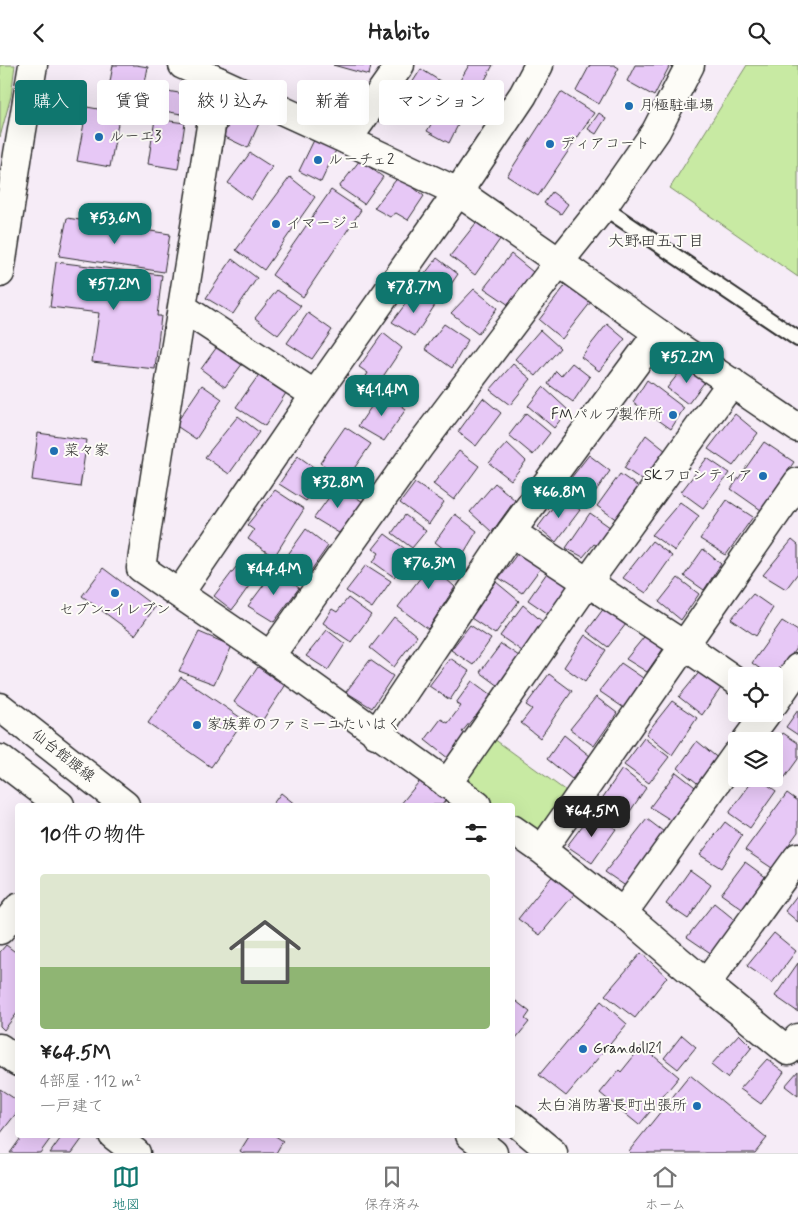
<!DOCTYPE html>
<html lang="ja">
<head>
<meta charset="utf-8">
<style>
  body { margin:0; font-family:Mynerve,"Klee One",sans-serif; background:#f6f6f6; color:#222; height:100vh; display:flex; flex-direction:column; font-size:19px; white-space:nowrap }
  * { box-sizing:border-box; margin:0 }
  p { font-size:16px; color:#767676 }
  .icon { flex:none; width:28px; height:28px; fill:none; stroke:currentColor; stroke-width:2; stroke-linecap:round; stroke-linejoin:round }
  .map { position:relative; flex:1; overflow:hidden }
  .details { position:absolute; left:15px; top:738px; width:500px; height:335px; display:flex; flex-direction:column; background:#fff; border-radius:5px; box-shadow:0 5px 20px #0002 }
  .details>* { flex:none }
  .top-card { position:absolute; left:15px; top:15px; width:500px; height:45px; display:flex; gap:10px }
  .buttons { position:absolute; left:728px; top:602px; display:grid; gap:10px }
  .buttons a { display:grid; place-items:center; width:55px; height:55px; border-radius:5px; background:#fff; box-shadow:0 5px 20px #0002; font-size:25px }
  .price { position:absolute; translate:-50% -42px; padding:0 11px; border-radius:10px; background:#0f766e; color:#fff; font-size:16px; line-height:32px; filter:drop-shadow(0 1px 2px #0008) }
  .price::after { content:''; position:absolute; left:50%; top:30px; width:15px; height:11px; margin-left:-8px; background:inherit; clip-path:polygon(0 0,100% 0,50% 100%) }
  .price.on { background:#222; color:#fff }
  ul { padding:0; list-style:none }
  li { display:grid; align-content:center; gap:10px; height:265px; padding:0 25px }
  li+li { border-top:1px solid #e0e0e0 }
  li span { display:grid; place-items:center; height:155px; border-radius:5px; color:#555 }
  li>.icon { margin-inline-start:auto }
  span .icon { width:90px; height:90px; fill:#fffc; stroke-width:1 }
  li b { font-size:21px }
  h2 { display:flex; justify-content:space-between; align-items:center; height:60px; padding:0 25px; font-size:21px }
  .chip { padding:0 18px; border-radius:5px; background:#fff; box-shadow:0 5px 20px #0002; font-size:18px; line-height:45px }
  .chip.on { background:#0f766e; color:#fff }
  header { display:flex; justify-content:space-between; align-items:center; height:65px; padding:0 25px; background:#fff; font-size:22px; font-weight:700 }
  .menu { display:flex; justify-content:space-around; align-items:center; height:70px; border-top:1px solid #e0e0e0; background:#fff; font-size:14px; color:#767676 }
  .menu a { display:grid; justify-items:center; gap:2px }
  .menu .on { color:#0f766e }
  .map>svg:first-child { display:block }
  .green { fill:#c8eaa3; stroke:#7a8a67 }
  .building { fill:#e7c8f6; stroke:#2b2b2b }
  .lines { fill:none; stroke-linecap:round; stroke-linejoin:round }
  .lane-casing { stroke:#2b2b2b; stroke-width:18 }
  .street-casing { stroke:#2b2b2b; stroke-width:31 }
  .secondary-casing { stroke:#2b2b2b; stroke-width:31 }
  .primary-casing { stroke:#2b2b2b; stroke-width:31 }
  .lane { stroke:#fdfcf7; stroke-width:14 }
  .street { stroke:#fdfcf7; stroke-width:28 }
  .secondary { stroke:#fdfcf7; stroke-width:28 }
  .primary { stroke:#fdfcf7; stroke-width:28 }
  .poi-dot { fill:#1f6fb2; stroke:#fdfcf7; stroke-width:2 }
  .labels { text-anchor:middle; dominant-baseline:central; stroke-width:4; stroke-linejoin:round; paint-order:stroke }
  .poi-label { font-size:15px; fill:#2b2b2b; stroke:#fdfcf7; text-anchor:start }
  .street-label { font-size:15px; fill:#2b2b2b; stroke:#fdfcf7 }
  .neighbourhood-label { font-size:16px; fill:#2b2b2b; stroke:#fdfcf7 }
</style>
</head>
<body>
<header><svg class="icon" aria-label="back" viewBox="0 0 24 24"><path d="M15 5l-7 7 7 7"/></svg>Habito<svg class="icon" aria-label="search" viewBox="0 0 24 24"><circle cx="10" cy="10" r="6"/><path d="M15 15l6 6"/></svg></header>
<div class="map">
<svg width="798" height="1088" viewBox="0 0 798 1088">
  <rect width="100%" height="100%" fill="#f6ecf7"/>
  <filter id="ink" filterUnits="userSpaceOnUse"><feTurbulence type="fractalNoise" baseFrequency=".02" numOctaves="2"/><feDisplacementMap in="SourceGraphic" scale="10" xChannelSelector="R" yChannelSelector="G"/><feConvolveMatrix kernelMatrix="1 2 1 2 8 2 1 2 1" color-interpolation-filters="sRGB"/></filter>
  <g filter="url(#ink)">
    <path class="green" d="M0,0H15L11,31L0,72Z
      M747,0H798V212L670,123Z
      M494,674L566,726L539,763L525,765L513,756L512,740H491L462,719Z"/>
    <path class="building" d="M113,0H136L148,2L140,45L106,39Z
      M333,0H371L369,10Z
      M469,0H493L485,15L497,24L481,48L452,29Z
      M590,0H614L619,3L599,39L576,26Z
      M635,0H670L654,31L627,16Z
      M421,4L443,18L418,58L388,41L395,28L403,32Z
      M187,21L194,22L202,34L199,52L152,44L155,24L185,29Z
      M561,27L594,48L538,131L507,111Z
      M241,35L264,47L248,83L223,71Z
      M445,36L465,46L449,78L427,66Z
      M87,42L120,48L110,102L77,96Z
      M599,48L606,53L596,69L588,64Z
      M155,54L185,58L178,104L148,99Z
      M315,73L337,83L321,117L299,106Z
      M250,88L272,102L251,135L228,118Z
      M360,95L383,112L364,139L339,122Z
      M399,111L424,131L408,155L396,148L390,152L374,143Z
      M290,112L315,132L264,205L236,185Z
      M331,125L361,145L303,232L272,210Z
      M552,127L568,139L561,149L544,138Z
      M67,153L170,169L164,207L59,191Z
      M480,153L503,170L475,210L450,191Z
      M511,189L533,207L509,240L484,223Z
      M437,193L458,209L441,234L418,218Z
      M232,194L257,213L233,249L206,233Z
      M56,197L162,210L157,251H161L155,304L92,297L99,248L50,242Z
      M568,217L591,237L562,274L539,255Z
      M474,224L497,243L478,269L451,248Z
      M277,225L301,241L278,270L255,253Z
      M415,226L435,240L415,271L392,257Z
      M308,248L332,265L312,294L287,278Z
      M444,259L468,275L452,303L425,284Z
      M607,259L625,274L599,306L581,292Z
      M540,265L560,283L536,311L515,294Z
      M383,268L402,283L376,322L365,313L368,308L359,302Z
      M219,279L243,298L225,322L201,304Z
      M572,298L590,312L573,337L548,319L556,306L561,311Z
      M513,299L531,314L510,340L490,325Z
      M686,299L707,314L688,339L667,323Z
      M258,311L286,328L265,361L236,342Z
      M647,315L684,343L671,364L633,337Z
      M202,320L222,334L196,374L175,360Z
      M543,322L568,345L554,363L528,341Z
      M382,326L406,344L384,376L358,361Z
      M483,333L501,348L476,381L458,367Z
      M526,348L550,368L533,390L509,370Z
      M735,349L758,368L733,401L708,384Z
      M238,351L259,367L229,409L205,392Z
      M345,362L371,379L346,415L320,398Z
      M38,368L87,375L80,422L32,415Z
      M646,370L666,386L645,417L624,403Z
      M764,377L794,397L761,445L731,424Z
      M507,378L526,396L511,415L489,398Z
      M459,386L479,401L454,435L433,419Z
      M589,390L610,406L588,437L564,422Z
      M298,391L326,411L306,436L279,419Z
      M707,393L729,408L703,443L681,427Z
      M620,409L640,423L617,455L597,441Z
      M415,418L444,437L429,459L400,438Z
      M495,418L515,435L492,467L470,447Z
      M338,420L363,437L339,468L314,453Z
      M275,425L304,444L274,492L248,474L254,465L247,460Z
      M562,430L580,445L556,477L538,462Z
      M727,435L753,452L726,490L700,474Z
      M680,437L699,451L675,486L652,470Z
      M590,448L614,465L600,483L594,479L583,492L566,483Z
      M455,449L477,466L459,496L435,477Z
      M405,450L426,466L412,483L392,468Z
      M306,464L328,481L305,514L282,498Z
      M385,469L412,489L394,512L373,497L379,488L373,484Z
      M792,475L798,480V508L786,524L763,510Z
      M652,476L672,491L646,528L623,513Z
      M426,484L453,501L445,513L455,522L428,564L398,542L424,508L414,501Z
      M703,484L721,499L704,525L684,511Z
      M520,485L543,500L522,528L499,513Z
      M366,500L391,516L372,543L346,526Z
      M236,502L254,514L232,545L214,531Z
      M103,503L155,542L135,570L82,531Z
      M275,505L299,523L274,557L248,541Z
      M549,505L572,521L550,550L528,535Z
      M678,513L699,529L681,555L659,537Z
      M496,517L519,536L495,569L471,553Z
      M753,529L773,543L756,571L731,554Z
      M348,533L371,550L351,577L323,558L332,544L337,547Z
      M523,540L544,558L522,586L500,571Z
      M604,543L626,559L608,582L587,566Z
      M394,552L417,571L394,602L370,583Z
      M782,556L798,566V580L775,615L774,611H770L752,598Z
      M470,560L491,574L473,600L451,585Z
      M327,565L345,579L328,605L306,591Z
      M199,567L232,581L214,619L179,606Z
      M648,567L665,581L647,607L626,594Z
      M585,570L606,585L585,617L564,602Z
      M501,579L519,591L499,621L480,607Z
      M450,593L469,606L450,635L429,621Z
      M370,595L393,611L372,643L346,627Z
      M621,598L643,613L624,643L599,626Z
      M258,602L285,621L262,656L234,637Z
      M701,605L723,620L702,650L679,632Z
      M549,609L572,626L540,673L521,658L532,644L526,640Z
      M181,612L244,655L211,702L148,658Z
      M472,616L495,633L480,654L475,651L462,667L466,670L449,694L425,675L441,654L448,658L461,641L456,638Z
      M596,632L617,648L594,681L570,664Z
      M672,636L697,653L672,690L646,669Z
      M798,645V670L786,662Z
      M783,668L798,678V694L780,719L772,714H774V682Z
      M564,670L590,691L572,714L547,694Z
      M644,673L669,692L649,718L624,700Z
      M697,676L720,695L701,721L678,703Z
      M622,704L646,723L620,761L595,744Z
      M676,707L699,725L674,757L650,742Z
      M422,713L447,733L442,740H400Z
      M754,714H760L776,726L750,763L729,748Z
      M281,728L296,740H272Z
      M787,728L798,736V767L772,803L745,785Z
      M592,748L616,764L592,798L567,781Z
      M647,754L668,770L630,824L605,807Z
      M725,757L742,770L721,803L700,790Z
      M745,797L767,813L745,846L721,829Z
      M690,805L711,820L688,854L666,839Z
      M554,809L576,827L540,870L518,854Z
      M798,829V857L785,846Z
      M714,838L736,856L712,889L687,872Z
      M774,868L796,886L772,918L747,901Z
      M6,880L18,889V947L4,965L0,961V887Z
      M641,888L667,912L635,953L605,930Z
      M798,898V947L775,931Z
      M512,933L530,947L525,954L529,957L512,978Z
      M601,936L627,959L566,1031L539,1010Z
      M739,969L752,982L727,1013L711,1000Z
      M682,970L696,982L678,1004L664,993Z
      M642,981L679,1012L639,1060L600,1028L619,1005L621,1007Z
      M767,994L784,1007L761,1039L740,1024Z
      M798,1006V1031L785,1021Z
      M690,1010L767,1073L755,1088H631L629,1086Z
      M0,1024L18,1036V1046L0,1069Z
      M23,1070H53L40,1088H10Z
      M63,1070H85L72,1088H50Z
      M250,1070H274L283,1076L276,1088H243L240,1086Z"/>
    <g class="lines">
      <defs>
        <path id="lane" d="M603,142L798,274"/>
        <path id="street" d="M218,16C193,179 165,341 141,503L270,591L477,740
          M347,75L400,0
          M183,243L315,330
          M511,467L685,581L736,616
          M179,529L315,330L458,127
          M270,591L419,382L559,197L603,142L656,66L690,0
          M774,638L798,603
          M376,669L511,467L658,268
          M746,676L766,649
          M447,719L587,518L732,317
          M512,764L542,785L623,848L736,690
          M542,785L798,417
          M623,848L706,919L788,986L798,973
          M0,865L18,843
          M706,919L798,792
          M0,983L18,997
          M113,1070L136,1088"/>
        <path id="secondary" d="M183,0L347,75L458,127L559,197L658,268L798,363
          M458,127L523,30L539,0
          M0,642L125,740
          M0,694L60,740
          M512,1054L553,1088
          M470,1070L493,1088"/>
        <path id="primary" d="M0,208L18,89L33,0"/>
      </defs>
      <use href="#lane" class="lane-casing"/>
      <use href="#street" class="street-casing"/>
      <use href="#secondary" class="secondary-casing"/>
      <use href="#primary" class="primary-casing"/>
      <use href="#lane" class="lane"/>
      <use href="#street" class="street"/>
      <use href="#secondary" class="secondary"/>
      <use href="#primary" class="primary"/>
    </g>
  </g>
  <g class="poi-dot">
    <circle cx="629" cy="41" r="5"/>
    <circle cx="99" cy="72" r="5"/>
    <circle cx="550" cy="79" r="5"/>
    <circle cx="318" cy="95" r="5"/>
    <circle cx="276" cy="159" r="5"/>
    <circle cx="673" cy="350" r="5"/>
    <circle cx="54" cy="386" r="5"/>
    <circle cx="763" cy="411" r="5"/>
    <circle cx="115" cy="528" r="5"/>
    <circle cx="197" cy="660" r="5"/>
    <circle cx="583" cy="984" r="5"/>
    <circle cx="697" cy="1041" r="5"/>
  </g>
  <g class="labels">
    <g class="poi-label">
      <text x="639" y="41">月極駐車場</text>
      <text x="109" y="72">ルーエ3</text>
      <text x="560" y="79">ディアコート</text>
      <text x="328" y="95">ルーチェ2</text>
      <text x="286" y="159">イマージュ</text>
      <text x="663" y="350" text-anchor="end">FMパルプ製作所</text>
      <text x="64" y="386">菜々家</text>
      <text x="753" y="411" text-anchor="end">SKフロンティア</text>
      <text x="115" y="545" text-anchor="middle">セブン-イレブン</text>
      <text x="207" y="660">家族葬のファミーユたいはく</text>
      <text x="593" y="984">Grandoll21</text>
      <text x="687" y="1041" text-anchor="end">太白消防署長町出張所</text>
    </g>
    <g class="street-label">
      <text transform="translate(63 691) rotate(38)">仙台館腰線</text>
    </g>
    <g class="neighbourhood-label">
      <text x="656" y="176">大野田五丁目</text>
    </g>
  </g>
</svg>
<div class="buttons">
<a><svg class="icon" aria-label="locate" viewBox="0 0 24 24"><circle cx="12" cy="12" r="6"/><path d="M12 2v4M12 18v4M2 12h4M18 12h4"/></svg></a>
<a><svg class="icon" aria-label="layers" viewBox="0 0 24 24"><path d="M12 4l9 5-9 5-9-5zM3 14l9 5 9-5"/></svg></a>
</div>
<b class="price" style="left:115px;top:180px">¥53.6M</b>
<b class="price" style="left:114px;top:246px">¥57.2M</b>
<b class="price" style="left:414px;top:249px">¥78.7M</b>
<b class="price" style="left:687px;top:319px">¥52.2M</b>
<b class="price" style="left:382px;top:352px">¥41.4M</b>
<b class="price" style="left:338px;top:444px">¥32.8M</b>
<b class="price" style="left:559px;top:454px">¥66.8M</b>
<b class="price" style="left:429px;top:525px">¥76.3M</b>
<b class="price" style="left:274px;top:531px">¥44.4M</b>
<b class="price on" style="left:592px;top:773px">¥64.5M</b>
<div class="top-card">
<a class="chip on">購入</a>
<a class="chip">賃貸</a>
<a class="chip">絞り込み</a>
<a class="chip">新着</a>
<a class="chip">マンション</a>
</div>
<section class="details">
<h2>10件の物件<svg class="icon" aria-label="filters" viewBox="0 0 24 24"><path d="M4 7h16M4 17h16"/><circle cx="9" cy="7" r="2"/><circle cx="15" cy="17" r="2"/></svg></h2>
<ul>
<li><span style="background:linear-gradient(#dfe7d0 60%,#8fb573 0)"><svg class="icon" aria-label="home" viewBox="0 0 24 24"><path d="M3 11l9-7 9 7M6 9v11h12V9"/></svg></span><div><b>¥64.5M</b><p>4部屋 · 112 m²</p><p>一戸建て</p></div></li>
</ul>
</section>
</div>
<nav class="menu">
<a class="on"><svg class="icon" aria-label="map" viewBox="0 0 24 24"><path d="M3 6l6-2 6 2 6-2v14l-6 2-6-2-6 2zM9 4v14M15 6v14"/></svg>地図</a>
<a><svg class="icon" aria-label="saved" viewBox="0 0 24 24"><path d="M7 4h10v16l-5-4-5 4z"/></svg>保存済み</a>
<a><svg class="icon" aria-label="home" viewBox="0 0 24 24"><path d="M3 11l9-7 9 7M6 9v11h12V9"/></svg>ホーム</a>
</nav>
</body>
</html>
